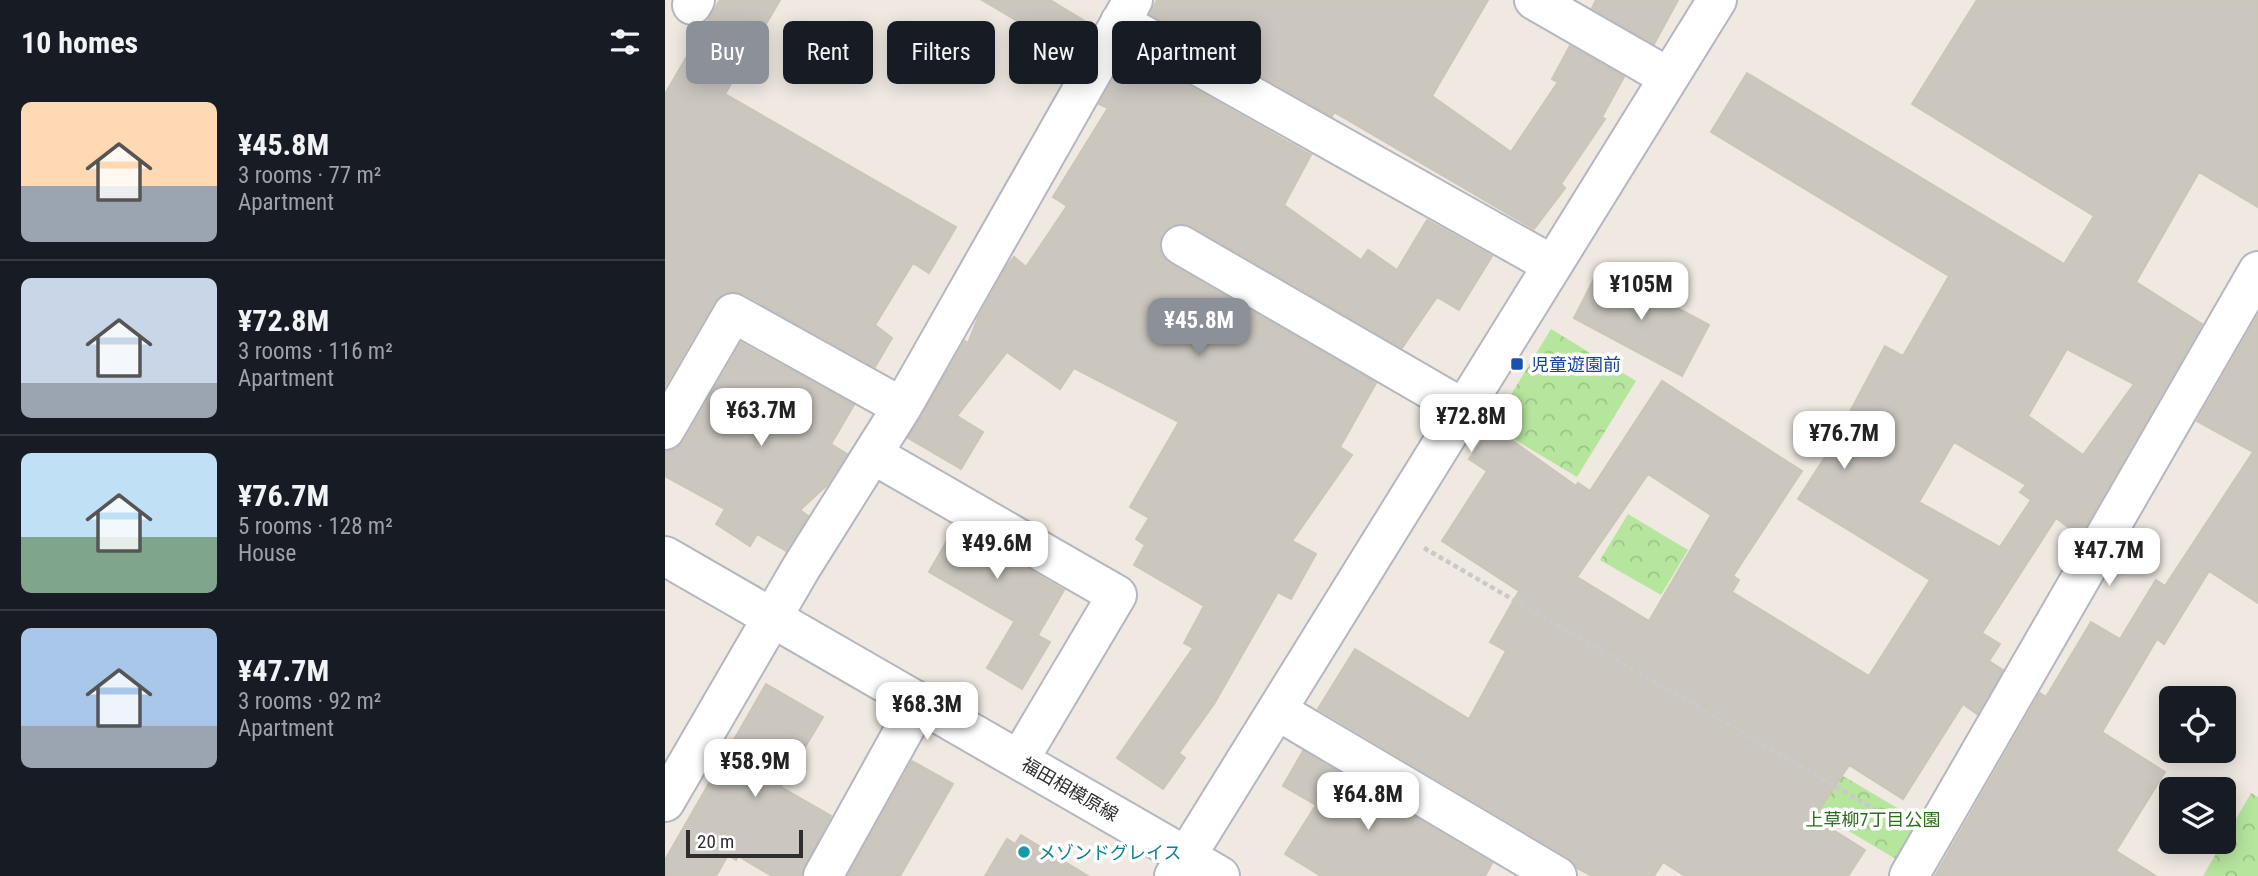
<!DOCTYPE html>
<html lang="en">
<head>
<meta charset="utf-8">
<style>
  body { margin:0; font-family:"Roboto Condensed","Noto Sans JP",sans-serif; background:#242831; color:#f1f3f6; height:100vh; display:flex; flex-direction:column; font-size:26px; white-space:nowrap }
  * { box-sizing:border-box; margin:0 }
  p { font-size:23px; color:#9ea1a6 }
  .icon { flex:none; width:38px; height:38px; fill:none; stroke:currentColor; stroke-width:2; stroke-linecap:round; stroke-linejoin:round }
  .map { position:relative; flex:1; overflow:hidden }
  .drawer { display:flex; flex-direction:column; background:#171b24; width:665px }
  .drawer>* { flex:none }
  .hud { position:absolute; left:21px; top:21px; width:665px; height:63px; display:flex; gap:14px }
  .tools { position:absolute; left:1494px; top:686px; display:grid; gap:14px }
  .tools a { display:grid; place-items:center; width:77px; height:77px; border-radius:10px; background:#171b24; box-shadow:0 4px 18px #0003; font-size:35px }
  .scale { position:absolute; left:21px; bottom:18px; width:117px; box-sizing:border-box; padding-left:7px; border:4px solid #2e2e2e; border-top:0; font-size:19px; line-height:24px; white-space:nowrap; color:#2e2e2e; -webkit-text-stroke:5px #fff; paint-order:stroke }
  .price { position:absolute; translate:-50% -60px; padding:0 16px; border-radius:14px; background:#fff; color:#222; font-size:23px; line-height:46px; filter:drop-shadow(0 2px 4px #0008) }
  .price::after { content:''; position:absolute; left:50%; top:42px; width:21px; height:16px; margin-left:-10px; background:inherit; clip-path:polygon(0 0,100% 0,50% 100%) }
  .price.active { background:#8c9099; color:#fff }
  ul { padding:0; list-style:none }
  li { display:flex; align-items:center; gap:21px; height:175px; padding:0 21px }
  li+li { border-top:2px solid #363941 }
  li span { display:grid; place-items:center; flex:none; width:196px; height:140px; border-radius:10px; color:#555 }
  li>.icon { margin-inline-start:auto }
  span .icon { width:84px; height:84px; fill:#fffc; stroke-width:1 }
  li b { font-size:30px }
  h2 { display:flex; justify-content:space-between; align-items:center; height:84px; padding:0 21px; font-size:30px }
  .chip { padding:0 24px; border-radius:10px; background:#171b24; box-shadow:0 4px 18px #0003; font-size:24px; line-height:63px }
  .chip.active { background:#8c9099; color:#fff }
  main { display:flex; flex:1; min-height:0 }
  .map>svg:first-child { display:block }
  .park { fill:url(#park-crowns) }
  .building { fill:#cbc7bf; stroke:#cbc5ba; stroke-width:2; fill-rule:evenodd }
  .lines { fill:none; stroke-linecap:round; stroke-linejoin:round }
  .minor-casing { stroke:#b4b7c1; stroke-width:42 }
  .path { stroke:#c9c9c9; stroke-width:4.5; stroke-dasharray:5 3.5; stroke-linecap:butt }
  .minor { stroke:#fff; stroke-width:38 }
  .transit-dot { fill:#1a4fb4; stroke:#fff; stroke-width:2.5 }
  .culture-dot { fill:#0f9aa8; stroke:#fff; stroke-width:2.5 }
  .labels { text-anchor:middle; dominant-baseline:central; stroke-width:7; stroke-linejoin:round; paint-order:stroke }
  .transit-label { font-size:18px; fill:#164399; stroke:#fff; text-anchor:start }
  .street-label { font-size:18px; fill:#2e2e2e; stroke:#fff }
  .park-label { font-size:18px; fill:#2c6e1b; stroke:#fff }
  .culture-label { font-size:18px; fill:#0d838f; stroke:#fff; text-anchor:start }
</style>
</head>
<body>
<main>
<section class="drawer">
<h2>10 homes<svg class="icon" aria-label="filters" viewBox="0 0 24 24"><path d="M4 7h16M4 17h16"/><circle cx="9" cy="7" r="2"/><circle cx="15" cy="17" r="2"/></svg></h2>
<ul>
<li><span style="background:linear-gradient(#ffd9b3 60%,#9aa5b1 0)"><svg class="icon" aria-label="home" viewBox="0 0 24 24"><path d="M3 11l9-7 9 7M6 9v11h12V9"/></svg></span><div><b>¥45.8M</b><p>3 rooms · 77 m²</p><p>Apartment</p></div></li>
<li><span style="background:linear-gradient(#c9d6e8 75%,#9aa5b1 0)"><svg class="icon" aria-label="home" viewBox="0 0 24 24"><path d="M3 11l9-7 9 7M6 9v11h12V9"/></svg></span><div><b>¥72.8M</b><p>3 rooms · 116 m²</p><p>Apartment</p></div></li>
<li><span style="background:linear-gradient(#bfe0f5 60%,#7fa58c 0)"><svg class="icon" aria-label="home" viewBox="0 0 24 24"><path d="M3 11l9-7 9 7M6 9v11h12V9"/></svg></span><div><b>¥76.7M</b><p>5 rooms · 128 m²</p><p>House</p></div></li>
<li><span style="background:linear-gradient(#a9c7e8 70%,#9aa5b1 0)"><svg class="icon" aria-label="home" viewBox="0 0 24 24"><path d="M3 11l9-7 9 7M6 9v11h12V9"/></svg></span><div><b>¥47.7M</b><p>3 rooms · 92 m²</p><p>Apartment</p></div></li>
</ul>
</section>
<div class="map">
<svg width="1593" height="876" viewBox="0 0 1593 876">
  <defs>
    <pattern id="park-crowns" width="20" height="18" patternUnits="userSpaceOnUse" patternTransform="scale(1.75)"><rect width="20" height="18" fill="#b6e59e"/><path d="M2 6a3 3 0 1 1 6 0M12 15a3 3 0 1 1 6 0" fill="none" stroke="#9dc588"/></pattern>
  </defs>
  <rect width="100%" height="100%" fill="#efe9e1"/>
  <path class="park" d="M886,329L971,381L912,477L827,426Z
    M963,514L1023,550L996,595L935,560Z
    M1031,689L1256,822L1234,861L1075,766Z
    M1586,793L1593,797V876H1538Z"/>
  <path class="building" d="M55,0H115L60,94L291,227L264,273L248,263L210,325L227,338L210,367L79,294L67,291L56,295L49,302L0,386V94Z
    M317,0H385L428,26L411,56Z
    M492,0H823L767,96L846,152L893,82L887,79L905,46L959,77L937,117L940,119L896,184L900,188L869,229L669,112L667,116L485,14Z
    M931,0H1013L989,44L927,8Z
    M1312,0H1593V207L1534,172L1471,282L1537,324L1415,536L1391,518L1317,633L1335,644L1324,661L1338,670L1312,714L1298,704L1238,799L1184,765L1149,818L1200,850L1183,876H1020L998,862L989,876H927L912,868L903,857L653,709L690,649L804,719L841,651L825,642L854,591L777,541L822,471L804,459L827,426L911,486L913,483L925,491L997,381L1137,471L1068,576L1074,580L1067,592L1204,676L1265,580L1133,499L1189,412L1186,410L1220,346L1238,356L1284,276L1046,132L1082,73L1399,264L1429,216L1247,104ZM1402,349L1469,384L1418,455L1363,416ZM1289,442L1361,485L1355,492L1366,500L1335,547L1254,502ZM983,474L1046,515L984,621L912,577Z
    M464,52L646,155L619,205L696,260L703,250L732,270L762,220L827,256L794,310L772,297L737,348L527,226L515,223L505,226L497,233L494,246L497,256L505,264L711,383L675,447L687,455L627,541L651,554L626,599L613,592L549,704L514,753L520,758L498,789L452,758L528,648L519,643L539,606L469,565L480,545L471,539L484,518L465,507L514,422L409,368L395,389L342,352L292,416L318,432L296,469L243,438L300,341L303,343L313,318L342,266L349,257L361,267L402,206L388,197L443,108L434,104Z
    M935,267L1044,325L1017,376L909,318Z
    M1593,315V603L1544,571L1499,644L1492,639L1437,732L1500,772L1451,851L1491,876H1270L1375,693L1381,697L1426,622L1455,639L1491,580L1500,586L1588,452L1532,421Z
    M76,343L189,405L166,444L182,454L162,485L135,510L143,516L121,551L92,534L85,546L51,524L60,509L0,476V452L10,449L19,441Z
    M290,527L399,590L373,635L264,572Z
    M349,622L385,642L357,689L322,668Z
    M101,684L158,717L116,787L166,816L136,876H107L73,856L71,860L63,855L51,876H0V860Z
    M638,751L827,863L820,876H656L620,854L651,805L618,786Z
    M247,761L288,784L235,876H183Z
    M356,835L423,876H320L342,839L350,844Z"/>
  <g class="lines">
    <defs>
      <path id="minor" d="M869,0L1003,77
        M27,5L30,0
        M455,22L886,264
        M516,245L799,409
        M0,430L68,313L237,407
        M209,455L452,595L354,760
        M0,556L555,876
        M613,711L892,876
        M0,802L136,568L237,407L468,0
        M158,876L254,703
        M509,876L1052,0
        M1244,876L1593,271"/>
    </defs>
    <use href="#minor" class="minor-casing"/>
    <path class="path" d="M759,548L1230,821"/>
    <use href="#minor" class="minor"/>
  </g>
  <rect class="transit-dot" x="845" y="357" width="14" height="14" rx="3.5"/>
  <circle class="culture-dot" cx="359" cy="852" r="7"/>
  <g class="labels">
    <g class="transit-label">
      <text x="866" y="364">児童遊園前</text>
    </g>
    <g class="street-label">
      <text transform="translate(405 789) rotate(30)">福田相模原線</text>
    </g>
    <g class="park-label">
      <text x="1208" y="819">上草柳7丁目公園</text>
    </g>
    <g class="culture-label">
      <text x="373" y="852">メゾンドグレイス</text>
    </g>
  </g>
</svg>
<div class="tools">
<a><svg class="icon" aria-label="locate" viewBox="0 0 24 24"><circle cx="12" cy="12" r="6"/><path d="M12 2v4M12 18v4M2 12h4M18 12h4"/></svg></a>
<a><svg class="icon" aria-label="layers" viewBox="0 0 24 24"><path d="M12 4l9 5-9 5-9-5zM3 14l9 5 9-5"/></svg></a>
</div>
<div class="scale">20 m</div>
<b class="price" style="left:976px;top:322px">¥105M</b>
<b class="price active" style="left:534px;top:358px">¥45.8M</b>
<b class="price" style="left:96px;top:448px">¥63.7M</b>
<b class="price" style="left:806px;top:454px">¥72.8M</b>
<b class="price" style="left:1179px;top:471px">¥76.7M</b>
<b class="price" style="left:332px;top:581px">¥49.6M</b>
<b class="price" style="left:1444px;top:588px">¥47.7M</b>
<b class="price" style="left:262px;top:742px">¥68.3M</b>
<b class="price" style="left:90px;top:799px">¥58.9M</b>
<b class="price" style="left:703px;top:832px">¥64.8M</b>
<div class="hud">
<a class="chip active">Buy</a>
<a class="chip">Rent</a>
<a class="chip">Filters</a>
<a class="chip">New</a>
<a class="chip">Apartment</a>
</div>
</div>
</main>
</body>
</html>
